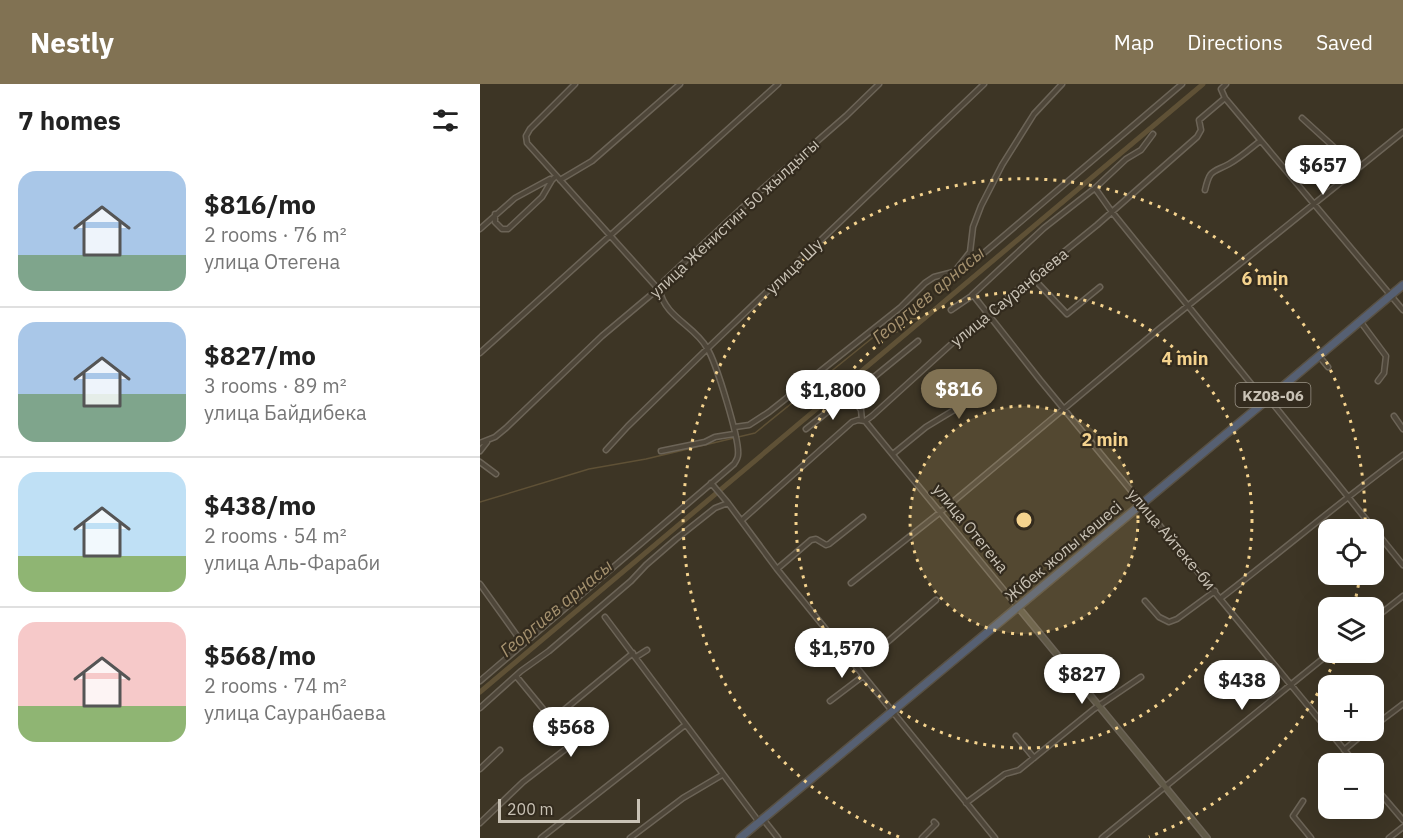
<!DOCTYPE html>
<html lang="en">
<head>
<meta charset="utf-8">
<style>
  body { margin:0; font-family:"IBM Plex Sans",sans-serif; background:#f2f2f2; color:#222; height:100vh; display:flex; flex-direction:column; font-size:22px; white-space:nowrap }
  * { box-sizing:border-box; margin:0 }
  p { font-size:20px; color:#767676 }
  .icon { flex:none; width:33px; height:33px; fill:none; stroke:currentColor; stroke-width:2; stroke-linecap:round; stroke-linejoin:round }
  .map { position:relative; flex:1; overflow:hidden }
  .drawer { display:flex; flex-direction:column; background:#fff; width:480px }
  .drawer>* { flex:none }
  .tools { position:absolute; left:838px; top:435px; display:grid; gap:12px }
  .tools a { display:grid; place-items:center; width:66px; height:66px; border-radius:12px; background:#fff; box-shadow:0 6px 24px #0002; font-size:30px }
  .scale { position:absolute; left:18px; bottom:15px; width:142px; box-sizing:border-box; padding-left:6px; border:3px solid #c9c2b5; border-top:0; font-size:16px; line-height:21px; white-space:nowrap; color:#c9c2b5; -webkit-text-stroke:4px #332b1e; paint-order:stroke }
  .price { position:absolute; translate:-50% -51px; padding:0 14px; border-radius:21px; background:#fff; color:#222; font-size:20px; line-height:39px; filter:drop-shadow(0 2px 3px #0008) }
  .price::after { content:''; position:absolute; left:50%; top:36px; width:18px; height:14px; margin-left:-9px; background:inherit; clip-path:polygon(0 0,100% 0,50% 100%) }
  .price.on { background:#817253; color:#fff }
  ul { padding:0; list-style:none }
  li { display:flex; align-items:center; gap:18px; height:150px; padding:0 18px }
  li+li { border-top:2px solid #e0e0e0 }
  li span { display:grid; place-items:center; flex:none; width:168px; height:120px; border-radius:18px; color:#555 }
  li>.icon { margin-inline-start:auto }
  span .icon { width:72px; height:72px; fill:#fffc; stroke-width:1 }
  li b { font-size:26px }
  h2 { display:flex; justify-content:space-between; align-items:center; height:72px; padding:0 18px; font-size:26px }
  header { display:flex; align-items:center; gap:36px; box-sizing:border-box; height:84px; padding:0 30px; background:#817253; color:#fff }
  header strong { font-size:28px }
  nav { display:flex; gap:33px; margin-inline-start:auto; font-size:21px }
  main { display:flex; flex:1; min-height:0 }
  .map>svg:first-child { display:block }
  .lines { fill:none; stroke-linecap:round; stroke-linejoin:round }
  .stream { stroke:#5f5136; stroke-width:1.5 }
  .canal { stroke:#5f5136; stroke-width:5 }
  .street-casing { stroke:#6c6457; stroke-width:7 }
  .secondary-casing { stroke:#6c6457; stroke-width:8 }
  .highway-casing { stroke:#595144; stroke-width:10 }
  .street { stroke:#4e4639; stroke-width:4 }
  .secondary { stroke:#605947; stroke-width:5 }
  .highway { stroke:#566073; stroke-width:7 }
  .ring { fill:none; stroke:#f5d38e; stroke-width:3; stroke-dasharray:3 6 }
  .labels { text-anchor:middle; dominant-baseline:central; stroke-width:4.5; stroke-linejoin:round; paint-order:stroke }
  .shield { fill:#332b1e; stroke:#9c9588; stroke-width:1.5 }
  .shield-label { font-size:15px; font-weight:bold; fill:#c9c2b5 }
  .street-label { font-size:16px; fill:#c9c2b5; stroke:#332b1e }
  .water-label { font-size:18px; font-style:italic; fill:#a6926f; stroke:#332b1e }
  .centre { fill:#f5d38e; stroke:#332b1e; stroke-width:3 }
  .ring-label { font-size:18px; text-anchor:middle; font-weight:bold; fill:#f5d38e; stroke:#332b1e; stroke-width:4.5; stroke-linejoin:round; paint-order:stroke }
</style>
</head>
<body>
<header>
<strong>Nestly</strong>
<nav><a>Map</a><a>Directions</a><a>Saved</a></nav>
</header>
<main>
<section class="drawer">
<h2>7 homes<svg class="icon" aria-label="filters" viewBox="0 0 24 24"><path d="M4 7h16M4 17h16"/><circle cx="9" cy="7" r="2"/><circle cx="15" cy="17" r="2"/></svg></h2>
<ul>
<li><span style="background:linear-gradient(#a9c7e8 70%,#7fa58c 0)"><svg class="icon" aria-label="home" viewBox="0 0 24 24"><path d="M3 11l9-7 9 7M6 9v11h12V9"/></svg></span><div><b>$816/mo</b><p>2 rooms · 76 m²</p><p>улица Отегена</p></div></li>
<li><span style="background:linear-gradient(#a9c7e8 60%,#7fa58c 0)"><svg class="icon" aria-label="home" viewBox="0 0 24 24"><path d="M3 11l9-7 9 7M6 9v11h12V9"/></svg></span><div><b>$827/mo</b><p>3 rooms · 89 m²</p><p>улица Байдибека</p></div></li>
<li><span style="background:linear-gradient(#bfe0f5 70%,#8fb573 0)"><svg class="icon" aria-label="home" viewBox="0 0 24 24"><path d="M3 11l9-7 9 7M6 9v11h12V9"/></svg></span><div><b>$438/mo</b><p>2 rooms · 54 m²</p><p>улица Аль-Фараби</p></div></li>
<li><span style="background:linear-gradient(#f6c9c9 70%,#8fb573 0)"><svg class="icon" aria-label="home" viewBox="0 0 24 24"><path d="M3 11l9-7 9 7M6 9v11h12V9"/></svg></span><div><b>$568/mo</b><p>2 rooms · 74 m²</p><p>улица Сауранбаева</p></div></li>
</ul>
</section>
<div class="map">
<svg width="923" height="754" viewBox="0 0 923 754">
  <rect width="100%" height="100%" fill="#3d3525"/>
  <g class="lines">
    <path class="stream" d="M0,418L109,385L166,375L275,349L417,234L443,235"/>
    <path class="canal" d="M0,608L723,0"/>
    <defs>
      <path id="street" d="M746,0L741,5L745,14L923,226
        M822,34L856,65L874,87
        M80,96L112,77L200,0
        M615,104L632,128L785,317
        M725,106C730,85 732,89 749,80C760,74 770,65 780,57
        M15,130V138L22,145H28L62,113L72,96L76,92
        M0,145L35,114L70,95
        M475,187L490,168L493,143L501,122L522,81L554,30L582,0
        M553,194L587,230L620,203
        M492,211L564,144L615,104L646,75L661,66L673,50
        M471,226L493,211L560,296L876,680
        M880,237L906,272L904,289L898,297
        M0,269L298,0
        M839,272L848,283
        M372,311L438,257
        M789,315L923,481
        M914,332L923,345
        M385,337L537,522
        M255,343L269,341L289,328L421,223L445,199L454,193L485,185L702,0
        M326,345L370,310L381,326L382,336
        M0,359L15,353L26,344L122,252L172,210L180,207L184,197L280,107L366,32L399,0
        M126,366L148,342L228,264L504,0
        M0,367L7,358
        M181,367L225,358L235,353L254,350
        M413,370L446,343L479,323L482,318L480,313L475,318L477,324
        M0,378L16,390
        M231,399L248,419L297,485L515,754
        M262,436L372,338L378,336L385,337L392,332L478,254L617,141L717,53L721,46L719,36L745,14
        M297,485L331,456L336,455L346,461L349,460L383,433
        M371,499L468,422L679,245L923,48
        M0,500L43,560
        M741,514C802,467 861,417 923,371
        M665,517L679,533L689,538L697,535L735,507
        M125,533L279,738
        M894,535L923,512
        M156,573L167,566
        M376,582L404,561L456,516
        M0,597L254,380C256,377 258,374 258,371C260,356 236,278 227,264C215,242 185,233 180,207L47,59L46,52L50,45L95,0
        M350,617L383,592
        M0,624L41,587L69,567L151,497L166,481L196,455L235,424L248,419
        M73,635L153,569
        M894,642L923,620
        M536,652L554,674
        M864,666L888,646
        M0,685L20,666
        M894,702L923,736
        M823,717L813,732L831,754
        M486,719L525,690L539,686L614,625L661,593
        M283,735L298,754
        M0,739L43,698L87,664L89,660L87,654L36,592
        M61,754L205,641
        M150,754L203,714L242,691
        M442,754L456,740L454,738
        M622,754L851,568
        M909,754L923,743"/>
      <path id="secondary" d="M538,523L727,754"/>
      <path id="highway" d="M260,754L788,315L923,201"/>
    </defs>
    <use href="#street" class="street-casing"/>
    <use href="#secondary" class="secondary-casing"/>
    <use href="#highway" class="highway-casing"/>
    <use href="#street" class="street"/>
    <use href="#secondary" class="secondary"/>
    <use href="#highway" class="highway"/>
  </g>
  <circle cx="544" cy="436" r="114" fill="#f5d38e" fill-opacity=".12"/>
  <g class="ring">
    <circle cx="544" cy="436" r="114"/>
    <circle cx="544" cy="436" r="228"/>
    <path d="M880 492A341 341 0 0 1 874 521M858 569A341 341 0 0 1 669 753M419 753A341 341 0 1 1 885 445"/>
  </g>
  <g class="labels">
    <rect class="shield" x="755.5" y="299" width="75" height="24" rx="4.5"/>
    <g class="shield-label">
      <text x="793" y="311">KZ08-06</text>
    </g>
    <g class="street-label">
      <text transform="translate(254 134) rotate(-43)">улица Женистин 50 жылдыгы</text>
      <text transform="translate(314 182) rotate(-44)">улица Шу</text>
      <text transform="translate(529 213) rotate(-39)">улица Сауранбаева</text>
      <text transform="translate(491 444) rotate(51)">улица Отегена</text>
      <text transform="translate(692 455) rotate(50)">улица Айтеке-би</text>
      <text transform="translate(583 467) rotate(-40)">Жібек жолы көшесі</text>
    </g>
    <g class="water-label">
      <text transform="translate(448 211) rotate(-40)">Георгиев арнасы</text>
      <text transform="translate(76 524) rotate(-40)">Георгиев арнасы</text>
    </g>
  </g>
  <circle cx="544" cy="436" r="9" class="centre"/>
  <g class="ring-label">
    <text x="785" y="201">6 min</text>
    <text x="705" y="281">4 min</text>
    <text x="625" y="362">2 min</text>
  </g>
</svg>
<div class="tools">
<a><svg class="icon" aria-label="locate" viewBox="0 0 24 24"><circle cx="12" cy="12" r="6"/><path d="M12 2v4M12 18v4M2 12h4M18 12h4"/></svg></a>
<a><svg class="icon" aria-label="layers" viewBox="0 0 24 24"><path d="M12 4l9 5-9 5-9-5zM3 14l9 5 9-5"/></svg></a>
<a>+</a>
<a>−</a>
</div>
<div class="scale">200 m</div>
<b class="price" style="left:843px;top:112px">$657</b>
<b class="price on" style="left:479px;top:336px">$816</b>
<b class="price" style="left:353px;top:337px">$1,800</b>
<b class="price" style="left:362px;top:595px">$1,570</b>
<b class="price" style="left:602px;top:621px">$827</b>
<b class="price" style="left:762px;top:627px">$438</b>
<b class="price" style="left:91px;top:674px">$568</b>
</div>
</main>
</body>
</html>
